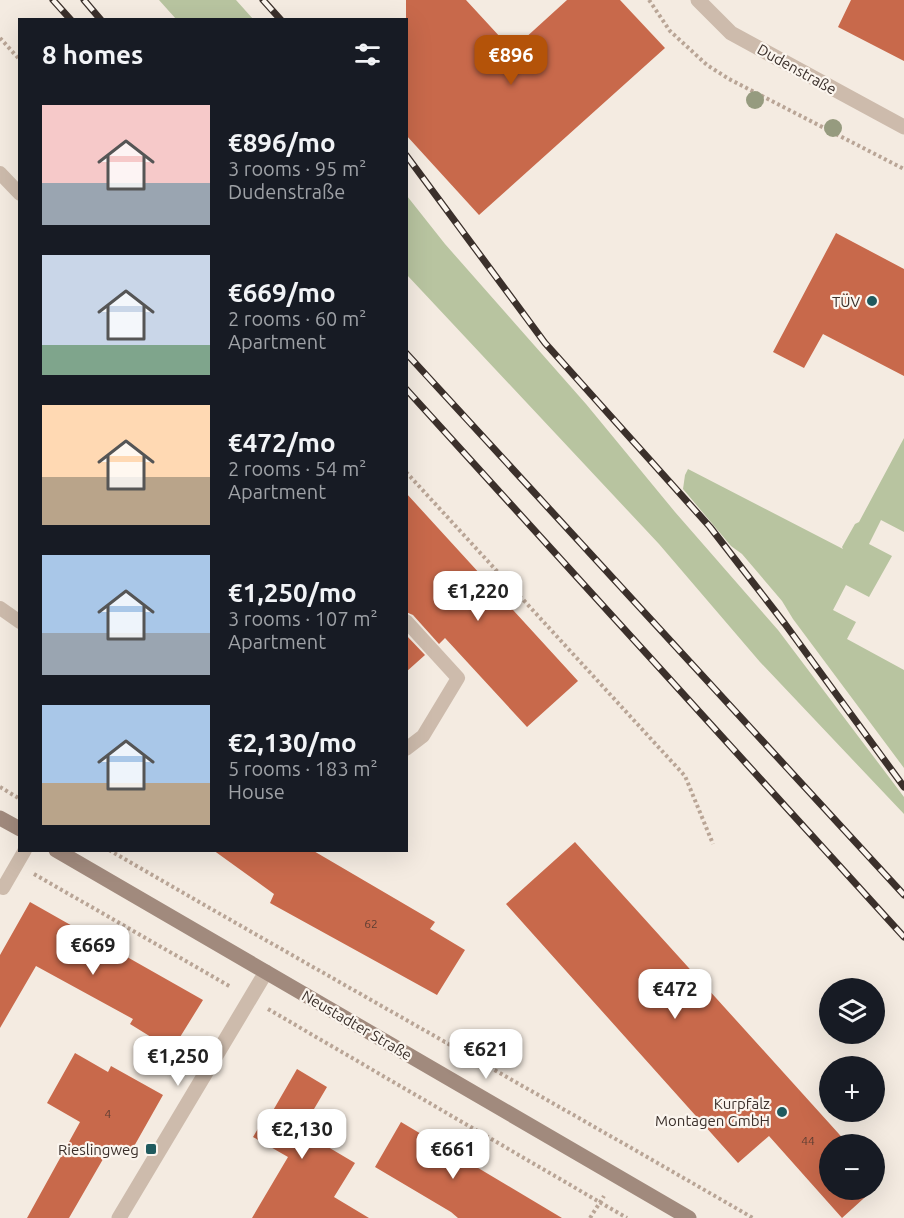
<!DOCTYPE html>
<html lang="en">
<head>
<meta charset="utf-8">
<style>
  body { margin:0; font-family:Ubuntu,sans-serif; background:#242831; color:#f1f3f6; height:100vh; display:flex; flex-direction:column; font-size:22px; white-space:nowrap }
  * { box-sizing:border-box; margin:0 }
  p { font-size:20px; color:#9ea1a6 }
  .icon { flex:none; width:33px; height:33px; fill:none; stroke:currentColor; stroke-width:2; stroke-linecap:round; stroke-linejoin:round }
  .map { position:relative; flex:1; overflow:hidden }
  .drawer { position:absolute; left:18px; top:18px; width:390px; height:834px; display:flex; flex-direction:column; background:#171b24; border-radius:0px; box-shadow:0 6px 24px #0002 }
  .drawer>* { flex:none }
  .tools { position:absolute; left:819px; top:978px; display:grid; gap:12px }
  .tools a { display:grid; place-items:center; width:66px; height:66px; border-radius:50%; background:#171b24; box-shadow:0 6px 24px #0002; font-size:30px }
  .price { position:absolute; translate:-50% -51px; padding:0 14px; border-radius:12px; background:#fff; color:#222; font-size:20px; line-height:39px; filter:drop-shadow(0 2px 3px #0008) }
  .price::after { content:''; position:absolute; left:50%; top:36px; width:18px; height:14px; margin-left:-9px; background:inherit; clip-path:polygon(0 0,100% 0,50% 100%) }
  .price.active { background:#b45309; color:#fff }
  ul { padding:0; list-style:none }
  li { display:flex; align-items:center; gap:18px; height:150px; padding:0 24px }
  li span { display:grid; place-items:center; flex:none; width:168px; height:120px; border-radius:0px; color:#555 }
  li>.icon { margin-inline-start:auto }
  span .icon { width:72px; height:72px; fill:#fffc; stroke-width:1 }
  li b { font-size:26px }
  h2 { display:flex; justify-content:space-between; align-items:center; height:72px; padding:0 24px; font-size:26px }
  .map>svg:first-child { display:block }
  .green { fill:#b8c4a0 }
  .building { fill:#c8694b }
  .lines { fill:none; stroke-linecap:round; stroke-linejoin:round }
  .path { stroke:#b9a596; stroke-width:4; stroke-dasharray:3 3; stroke-linecap:butt }
  .service { stroke:#cdbbac; stroke-width:14 }
  .minor { stroke:#cdbbac; stroke-width:15 }
  .tertiary { stroke:#cdbbac; stroke-width:15 }
  .secondary { stroke:#a18a7d; stroke-width:15 }
  .rail-casing { stroke:#3b302b; stroke-width:7 }
  .rail { stroke:#fbf5ee; stroke-width:4.5; stroke-dasharray:14; stroke-linecap:butt }
  .tree { fill:#969b7f }
  .poi-dot { fill:#1f5a5e; stroke:#fbf5ee; stroke-width:2 }
  .labels { text-anchor:middle; dominant-baseline:central; stroke-width:4.5; stroke-linejoin:round; paint-order:stroke }
  .number-label { font-size:12px; fill:#5e3e33 }
  .street-label { font-size:15px; fill:#3b302b; stroke:#fbf5ee }
  .poi-label { font-size:15px; fill:#3b302b; stroke:#fbf5ee; text-anchor:end }
</style>
</head>
<body>
<div class="map">
<svg width="904" height="1218" viewBox="0 0 904 1218">
  <rect width="100%" height="100%" fill="#f4ebe1"/>
  <path class="green" d="M159,0H236L253,19H176Z
    M407,196L445,244L586,404L675,512L778,630L904,797V814L760,662L659,544L407,275Z
    M904,438V532L881,520L869,544L892,556L869,597L846,585L833,610L856,622L847,639L904,670V768L793,619L782,601L742,554L731,546L683,489L685,475L688,469L843,549L842,547L855,524L859,522Z"/>
  <path class="building" d="M406,0H466L512,50L567,0H620L665,48L479,215L406,135Z
    M851,0H904V61L838,27Z
    M836,233L904,269V376L823,334L804,368L773,352Z
    M406,493L578,681L527,727L445,638L439,644L413,615L406,612Z
    M406,635L425,655L406,672Z
    M575,842L848,1144H830V1190H873L842,1218L769,1136L738,1163L506,904Z
    M213,850H312L435,922L430,929L465,950L437,995L270,903L274,894Z
    M30,902L203,1000L172,1050L130,1024L133,1019L36,966L0,1028V955Z
    M75,1053L108,1072L111,1066L163,1095L128,1157L110,1147L69,1218H27L80,1122L47,1103Z
    M297,1069L327,1087L301,1131L355,1163L334,1197L369,1218H252L288,1157L253,1137L268,1112L271,1114Z
    M401,1122L443,1147L562,1218H458L451,1212L375,1167Z"/>
  <g class="lines">
    <path class="path" d="M649,0L670,31L707,65L729,79L904,169
      M0,38L20,60
      M406,472L685,776L713,844
      M0,787L20,799
      M109,850C323,974 539,1094 753,1218
      M34,874L231,987
      M268,1009L627,1218
      M590,1218L604,1196"/>
    <path class="service" d="M0,173L20,194
      M0,608L20,622
      M406,621L458,678L423,736L406,749
      M3,888L25,850"/>
    <path class="minor" d="M119,1218L266,972"/>
    <path class="tertiary" d="M698,0L731,33L904,127"/>
    <path class="secondary" d="M0,818L20,829
      M56,850L689,1218"/>
    <defs>
      <path id="rail" d="M53,0L71,20
        M84,0L101,20
        M263,0L281,20
        M406,155L545,343L710,527L785,624L904,787
        M406,353L904,895
        M406,389L904,937"/>
    </defs>
    <use href="#rail" class="rail-casing"/>
    <use href="#rail" class="rail"/>
  </g>
  <g class="tree">
    <circle cx="755" cy="100" r="9"/>
    <circle cx="833" cy="128" r="9"/>
  </g>
  <g class="poi-dot">
    <circle cx="872" cy="301" r="6"/>
    <circle cx="782" cy="1112" r="6"/>
    <rect x="145" y="1143" width="12" height="12" rx="3"/>
  </g>
  <g class="labels">
    <g class="number-label">
      <text x="371" y="923">62</text>
      <text x="108" y="1113">4</text>
      <text x="808" y="1140">44</text>
    </g>
    <g class="street-label">
      <text transform="translate(797 69) rotate(29)">Dudenstraße</text>
      <text transform="translate(357 1025) rotate(30)">Neustadter Straße</text>
    </g>
    <g class="poi-label">
      <text x="860" y="301">TÜV</text>
      <text x="770" y="1103">Kurpfalz<tspan x="770" dy="17">Montagen GmbH</tspan></text>
      <text x="139" y="1149">Rieslingweg</text>
    </g>
  </g>
</svg>
<div class="tools">
<a><svg class="icon" aria-label="layers" viewBox="0 0 24 24"><path d="M12 4l9 5-9 5-9-5zM3 14l9 5 9-5"/></svg></a>
<a>+</a>
<a>−</a>
</div>
<b class="price active" style="left:511px;top:86px">€896</b>
<b class="price" style="left:478px;top:622px">€1,220</b>
<b class="price" style="left:93px;top:976px">€669</b>
<b class="price" style="left:675px;top:1020px">€472</b>
<b class="price" style="left:486px;top:1080px">€621</b>
<b class="price" style="left:178px;top:1087px">€1,250</b>
<b class="price" style="left:302px;top:1160px">€2,130</b>
<b class="price" style="left:453px;top:1180px">€661</b>
<section class="drawer">
<h2>8 homes<svg class="icon" aria-label="filters" viewBox="0 0 24 24"><path d="M4 7h16M4 17h16"/><circle cx="9" cy="7" r="2"/><circle cx="15" cy="17" r="2"/></svg></h2>
<ul>
<li><span style="background:linear-gradient(#f6c9c9 65%,#9aa5b1 0)"><svg class="icon" aria-label="home" viewBox="0 0 24 24"><path d="M3 11l9-7 9 7M6 9v11h12V9"/></svg></span><div><b>€896/mo</b><p>3 rooms · 95 m²</p><p>Dudenstraße</p></div></li>
<li><span style="background:linear-gradient(#c9d6e8 75%,#7fa58c 0)"><svg class="icon" aria-label="home" viewBox="0 0 24 24"><path d="M3 11l9-7 9 7M6 9v11h12V9"/></svg></span><div><b>€669/mo</b><p>2 rooms · 60 m²</p><p>Apartment</p></div></li>
<li><span style="background:linear-gradient(#ffd9b3 60%,#b9a48a 0)"><svg class="icon" aria-label="home" viewBox="0 0 24 24"><path d="M3 11l9-7 9 7M6 9v11h12V9"/></svg></span><div><b>€472/mo</b><p>2 rooms · 54 m²</p><p>Apartment</p></div></li>
<li><span style="background:linear-gradient(#a9c7e8 65%,#9aa5b1 0)"><svg class="icon" aria-label="home" viewBox="0 0 24 24"><path d="M3 11l9-7 9 7M6 9v11h12V9"/></svg></span><div><b>€1,250/mo</b><p>3 rooms · 107 m²</p><p>Apartment</p></div></li>
<li><span style="background:linear-gradient(#a9c7e8 65%,#b9a48a 0)"><svg class="icon" aria-label="home" viewBox="0 0 24 24"><path d="M3 11l9-7 9 7M6 9v11h12V9"/></svg></span><div><b>€2,130/mo</b><p>5 rooms · 183 m²</p><p>House</p></div></li>
</ul>
</section>
</div>
</body>
</html>
